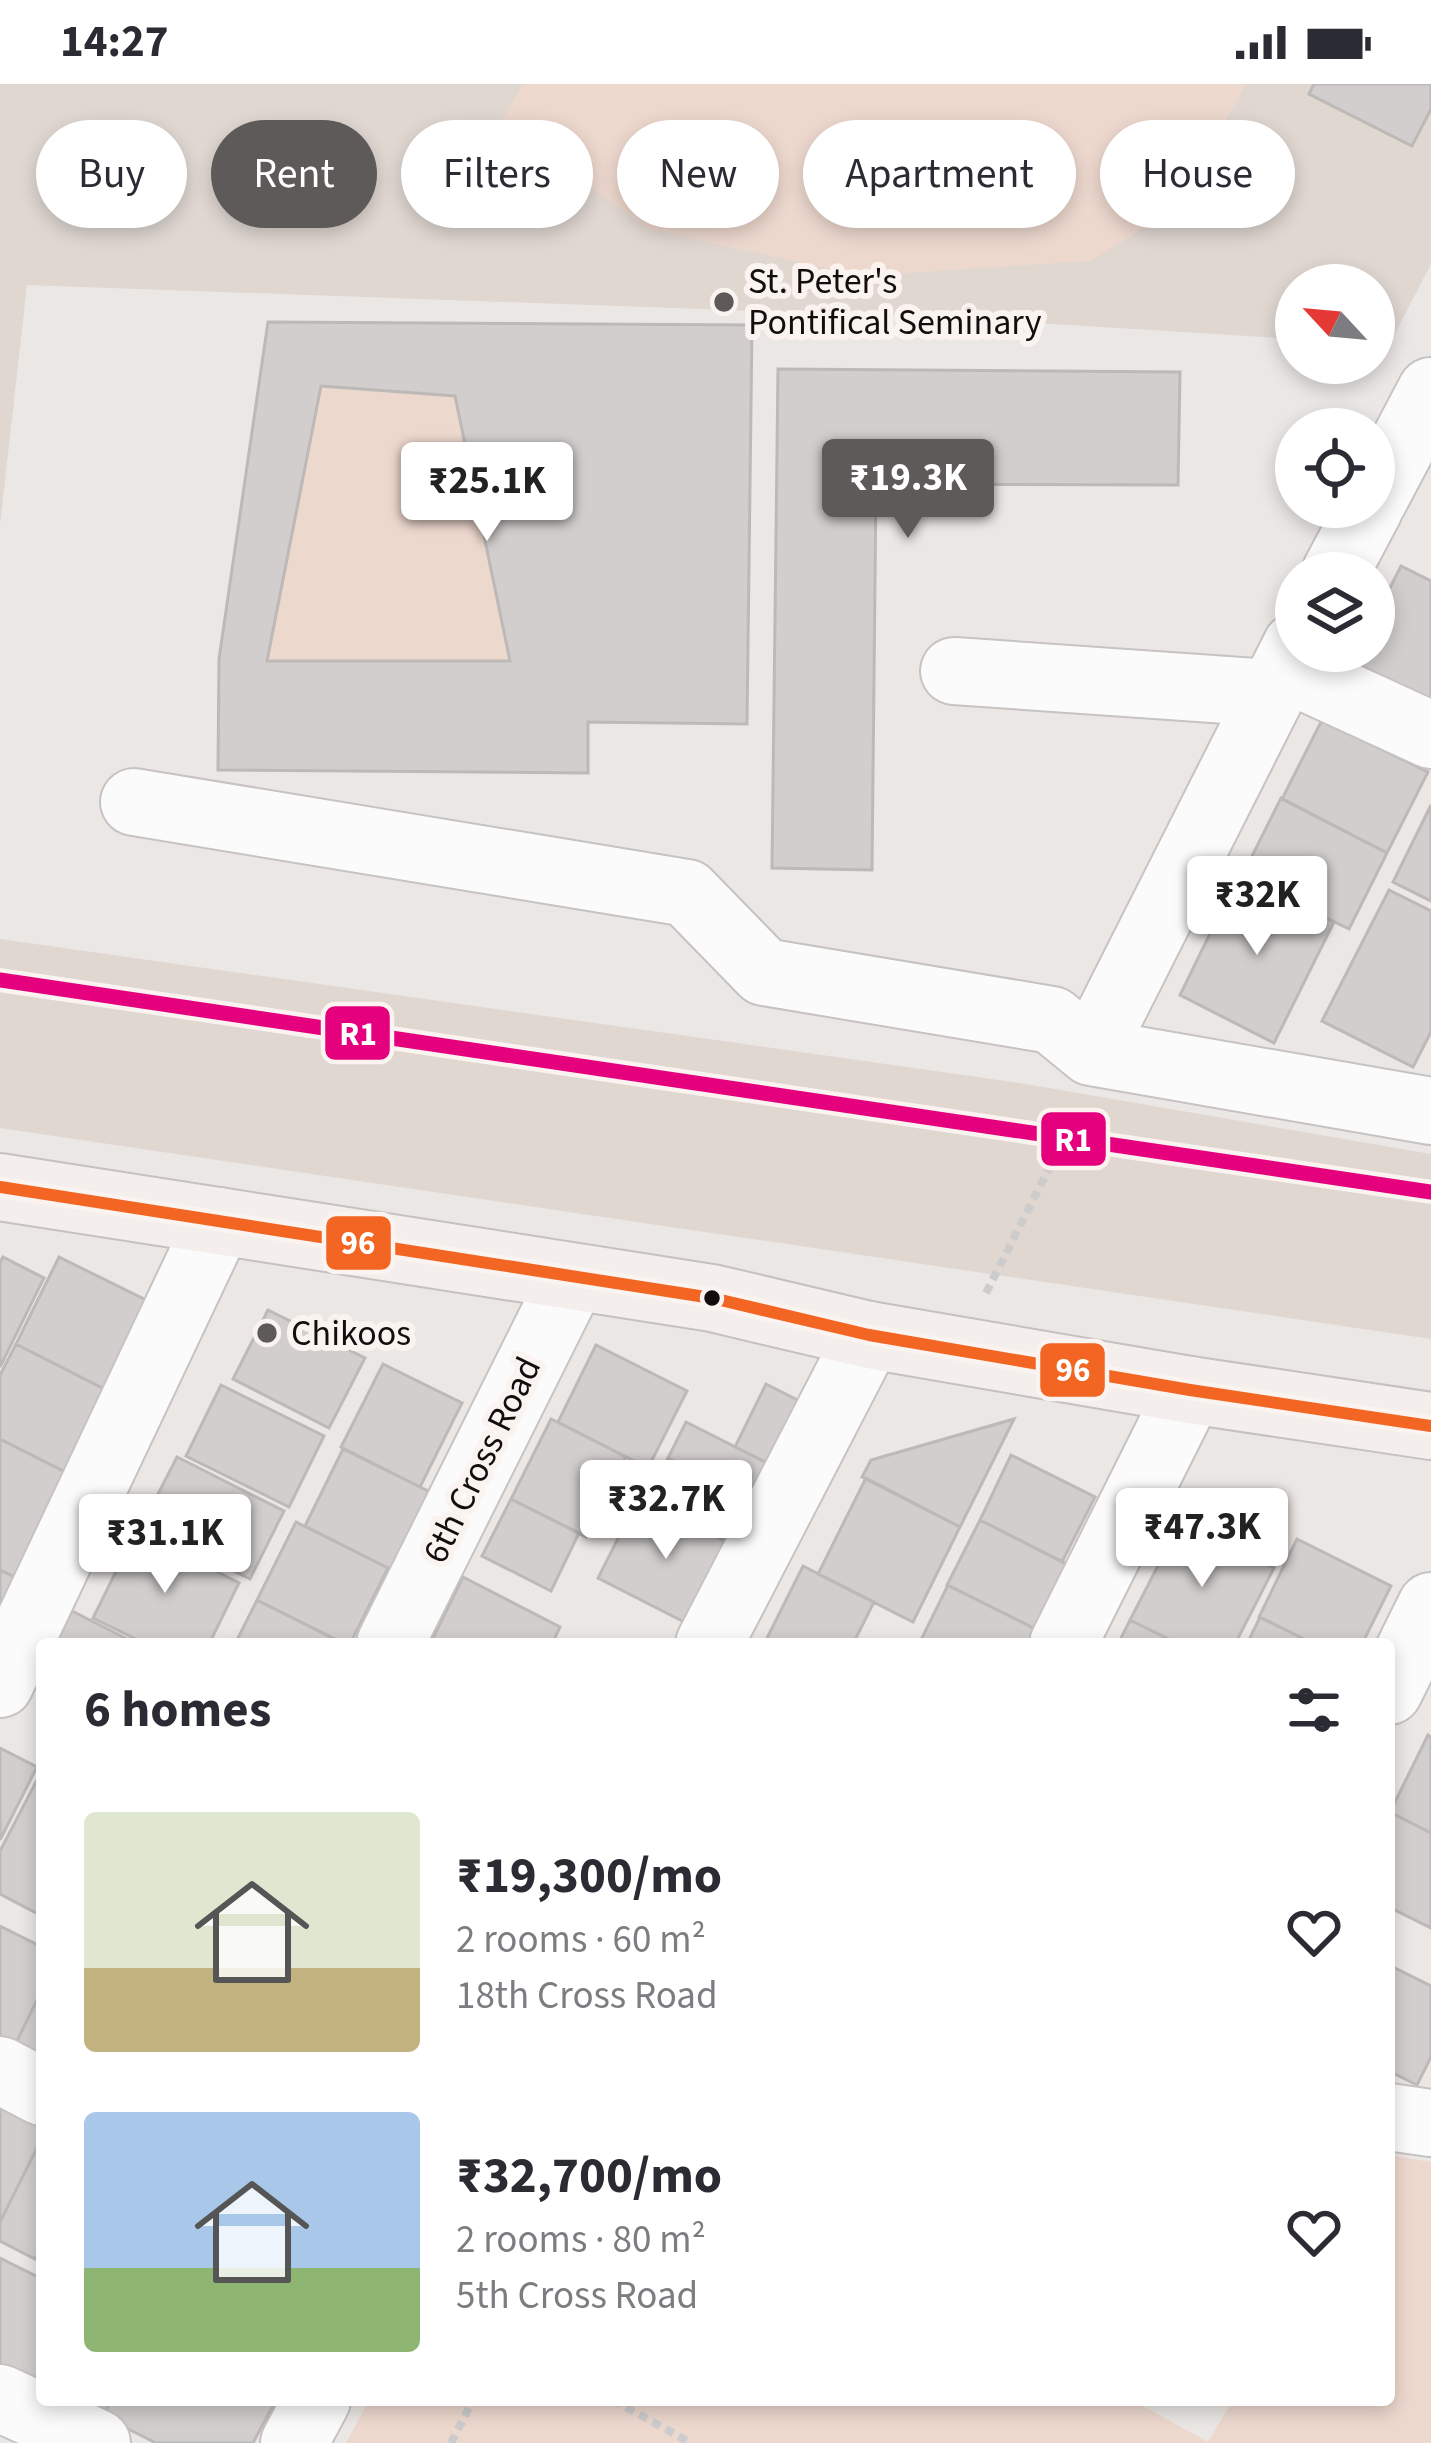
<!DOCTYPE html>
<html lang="en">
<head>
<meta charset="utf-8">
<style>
  body { margin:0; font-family:"Source Sans 3",sans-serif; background:#f7f7f7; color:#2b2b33; height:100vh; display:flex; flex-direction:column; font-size:45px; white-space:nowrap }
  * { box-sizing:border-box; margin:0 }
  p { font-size:39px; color:#7c7c81 }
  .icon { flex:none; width:66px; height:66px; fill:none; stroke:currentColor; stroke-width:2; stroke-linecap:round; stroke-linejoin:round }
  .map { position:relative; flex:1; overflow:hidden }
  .drawer { position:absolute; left:36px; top:1554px; width:1359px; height:768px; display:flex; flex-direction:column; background:#fff; border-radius:12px; box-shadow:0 6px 18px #0003 }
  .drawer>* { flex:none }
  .banner { position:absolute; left:36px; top:36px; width:1359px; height:108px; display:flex; gap:24px }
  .needle { width:78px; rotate:296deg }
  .tools { position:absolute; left:1275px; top:180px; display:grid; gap:24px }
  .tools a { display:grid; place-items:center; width:120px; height:120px; border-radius:50%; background:#fff; box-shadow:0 6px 18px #0003; font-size:60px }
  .price { position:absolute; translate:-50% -102px; padding:0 27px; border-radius:12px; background:#fff; color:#222; font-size:39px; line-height:78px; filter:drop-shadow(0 3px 6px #0008) }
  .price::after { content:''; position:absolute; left:50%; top:72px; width:36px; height:27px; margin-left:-18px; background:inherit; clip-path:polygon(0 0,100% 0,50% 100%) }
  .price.active { background:#5d5a59; color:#fff }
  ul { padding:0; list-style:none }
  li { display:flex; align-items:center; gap:36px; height:300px; padding:0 48px }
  li span { display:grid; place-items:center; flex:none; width:336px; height:240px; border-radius:12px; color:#555 }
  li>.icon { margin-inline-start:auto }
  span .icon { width:144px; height:144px; fill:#fffc; stroke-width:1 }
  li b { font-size:51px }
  h2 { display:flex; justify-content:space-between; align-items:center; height:144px; padding:0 48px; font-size:51px }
  .tag { padding:0 42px; border-radius:54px; background:#fff; box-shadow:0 6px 18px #0003; font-size:42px; line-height:108px }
  .tag.active { background:#5d5a59; color:#fff }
  .status { display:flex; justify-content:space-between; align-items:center; height:84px; padding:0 60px; background:#fff; direction:ltr }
  .status svg { height:33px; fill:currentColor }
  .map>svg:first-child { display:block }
  .built { fill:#e0d7d1 }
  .green { fill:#edd8ce }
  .building { fill:#d1cecd; stroke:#bcb9b7; stroke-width:3; fill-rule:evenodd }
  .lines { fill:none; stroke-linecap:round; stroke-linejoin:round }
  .minor-casing { stroke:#c6c3c2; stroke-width:70 }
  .major-casing { stroke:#c4c1c0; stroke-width:70 }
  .path { stroke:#cdcccc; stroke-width:8; stroke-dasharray:9 6; stroke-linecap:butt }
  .minor { stroke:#fcfbfb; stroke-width:66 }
  .major { stroke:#f4efec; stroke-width:66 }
  .bus-1-casing { stroke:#fbf3f0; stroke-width:21 }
  .bus-1 { stroke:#f26522; stroke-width:12 }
  .rail-1-casing { stroke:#fbf3f0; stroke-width:24 }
  .rail-1 { stroke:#e5007d; stroke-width:15 }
  .poi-dot { fill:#5d5a59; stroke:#fbf3f0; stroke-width:4.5 }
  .bus-dot { fill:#110e0d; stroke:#fbf3f0; stroke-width:4.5 }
  .labels { text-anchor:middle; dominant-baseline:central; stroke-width:12; stroke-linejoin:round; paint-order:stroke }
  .poi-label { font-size:36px; fill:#110e0d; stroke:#fbf3f0; text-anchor:start }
  .street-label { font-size:36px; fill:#110e0d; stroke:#fbf3f0 }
  .line-badge { stroke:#fbf3f0; stroke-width:4.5 }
  .badge-label { font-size:33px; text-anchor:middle; font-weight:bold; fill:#fff }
</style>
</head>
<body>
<div class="status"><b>14:27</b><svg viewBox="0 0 49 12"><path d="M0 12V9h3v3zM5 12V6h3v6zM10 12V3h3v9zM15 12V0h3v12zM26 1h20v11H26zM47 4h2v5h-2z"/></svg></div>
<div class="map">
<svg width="1431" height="2359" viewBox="0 0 1431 2359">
  <rect width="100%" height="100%" fill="#ebe7e5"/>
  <path class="built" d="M0,0H1431V180L1389,261L1374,260V201H1296V255L956,234L27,201L0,441Z
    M0,855L1020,999L1431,1070V1255L0,1044Z"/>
  <path class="green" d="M523,0H1246L1178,123L1090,177L862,192L648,145L501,38Z
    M321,302L455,312L510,577H267Z
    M1389,2071L1431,2078V2359H346L369,2316H1132L1208,2358L1233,2316H1389Z"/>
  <path class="building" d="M1314,0H1431V25L1412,62L1309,10Z
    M268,238L752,241L747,640L588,638V689L218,686L219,575ZM321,302L455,312L510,577H267Z
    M778,285L1180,288L1178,401L876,400L872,786L772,784Z
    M1401,482L1431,497V622L1350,582L1358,567H1374V535Z
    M1322,636L1428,688L1387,769L1282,715Z
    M1281,714L1387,769L1349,845L1242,792Z
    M1431,721V817L1393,798Z
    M1239,790L1334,838L1274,959L1180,911Z
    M1389,806L1431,827V948L1413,983L1322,937Z
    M3,1173L44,1194L0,1283V1178Z
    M59,1173L154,1220L110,1308L16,1260Z
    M268,1226L365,1274L329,1344L233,1295Z
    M16,1260L110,1308L69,1390L0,1355V1291Z
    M596,1261L687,1307L648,1384L558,1338Z
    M383,1280L462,1319L420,1403L341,1363Z
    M766,1300L811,1323L780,1385L735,1363Z
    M221,1301L324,1352L289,1423L186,1372Z
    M551,1335L626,1373L586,1453L511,1415Z
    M1014,1335L960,1443L862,1393L871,1376Z
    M686,1338L769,1380L752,1416L668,1374Z
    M0,1355L71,1391L19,1495L0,1486Z
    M343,1365L434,1410L394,1487L305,1442Z
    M1011,1371L1095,1413L1062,1478L980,1436Z
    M177,1373L284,1427L250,1495L142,1441Z
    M668,1374L757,1418L735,1462L646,1416Z
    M866,1394L960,1443L913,1538L818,1490Z
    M639,1413L735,1462L694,1543L598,1494Z
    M511,1415L579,1449L551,1507L482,1472Z
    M980,1436L1073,1483L1040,1547L947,1501Z
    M1181,1437L1274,1484L1235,1560H1179L1130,1536Z
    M296,1438L388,1484L350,1560H344L257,1516Z
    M136,1447L239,1499L209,1560H146L93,1534Z
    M1297,1455L1391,1502L1362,1560H1314L1259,1533Z
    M803,1482L874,1518L853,1560H764Z
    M0,1486L19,1495L0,1533Z
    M463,1493L560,1543L552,1560H439L432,1556Z
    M948,1501L1049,1552L1045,1560H919Z
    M257,1516L337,1556L335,1560H235Z
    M72,1527L137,1560H55Z
    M1260,1533L1314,1560H1247Z
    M1130,1536L1179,1560H1118Z
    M1428,1651L1431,1653V1749L1390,1728Z
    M0,1664L37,1683L0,1756Z
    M38,1694L42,1696V1832L0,1810V1767Z
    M1390,1728L1431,1749V1844L1389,1823Z
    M0,1842L42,1863V1906L12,1967L0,1961Z
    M1389,1881L1431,1902V1973L1417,2001L1389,1987Z
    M42,1906V1982L12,1967Z
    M2,2022L42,2041V2054L0,2138V2026Z
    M42,2054V2163L35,2175L0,2157V2138Z
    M0,2174L42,2195V2284L31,2306L0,2290Z
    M70,2316H111L103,2332Z
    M111,2316H276L253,2359H156L103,2332Z"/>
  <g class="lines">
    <defs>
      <path id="minor" d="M1374,415L1431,307
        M1335,489L1370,423
        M1285,584L1431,651
        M954,587L1271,609
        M134,718L687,809L764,888L1052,936L1091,968L1431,1027
        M1091,968L1296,562
        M390,1560L573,1193
        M709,1560L869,1251
        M1063,1560L1190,1306
        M0,1600L219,1137
        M1389,1607L1431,1522
        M0,1986L42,2008
        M1389,2033L1431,2039
        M0,2314L97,2359
        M294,2359L317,2316"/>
      <path id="major" d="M0,1103L712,1214L869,1251L1190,1306L1431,1342"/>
    </defs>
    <use href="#minor" class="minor-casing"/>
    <use href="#major" class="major-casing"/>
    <path class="path" d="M986,1209L1077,1029
      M613,2316L691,2359
      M451,2359L473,2316"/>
    <use href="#minor" class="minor"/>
    <use href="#major" class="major"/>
    <defs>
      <path id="bus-1" d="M0,1103L712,1214L869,1251L1190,1306L1431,1342"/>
    </defs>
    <use href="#bus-1" class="bus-1-casing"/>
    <use href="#bus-1" class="bus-1"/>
    <defs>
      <path id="rail-1" d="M0,896L1431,1108"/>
    </defs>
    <use href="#rail-1" class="rail-1-casing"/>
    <use href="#rail-1" class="rail-1"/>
  </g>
  <g class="poi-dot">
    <circle cx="724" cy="218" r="12"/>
    <circle cx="267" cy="1249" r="12"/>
  </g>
  <circle class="bus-dot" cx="712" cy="1214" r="10"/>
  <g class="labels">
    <g class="poi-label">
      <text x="748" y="197">St. Peter's<tspan x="748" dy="41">Pontifical Seminary</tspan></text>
      <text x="291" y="1249">Chikoos</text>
    </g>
    <g class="street-label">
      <text transform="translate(482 1376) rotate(-64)">6th Cross Road</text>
    </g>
  </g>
  <g class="line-badge">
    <rect x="323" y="920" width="69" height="58" rx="12" fill="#e5007d"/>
    <rect x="1039" y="1026" width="69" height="58" rx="12" fill="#e5007d"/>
    <rect x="324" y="1130" width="69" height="58" rx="12" fill="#f26522"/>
    <rect x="1038" y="1257" width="69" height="58" rx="12" fill="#f26522"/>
  </g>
  <g class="badge-label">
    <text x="358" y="961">R1</text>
    <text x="1073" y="1067">R1</text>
    <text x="358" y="1170">96</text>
    <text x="1073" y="1297">96</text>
  </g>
</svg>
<div class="tools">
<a><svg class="needle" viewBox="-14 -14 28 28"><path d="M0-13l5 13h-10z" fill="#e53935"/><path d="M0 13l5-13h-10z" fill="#7c7c81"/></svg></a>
<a><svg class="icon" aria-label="locate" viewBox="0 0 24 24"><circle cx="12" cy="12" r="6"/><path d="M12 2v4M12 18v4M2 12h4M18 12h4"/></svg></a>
<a><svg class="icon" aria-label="layers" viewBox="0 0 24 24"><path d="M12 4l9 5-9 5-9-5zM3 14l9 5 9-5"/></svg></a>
</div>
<b class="price active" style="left:908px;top:457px">₹19.3K</b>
<b class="price" style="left:487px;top:460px">₹25.1K</b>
<b class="price" style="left:1257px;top:874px">₹32K</b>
<b class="price" style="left:666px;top:1478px">₹32.7K</b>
<b class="price" style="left:1202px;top:1506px">₹47.3K</b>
<b class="price" style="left:165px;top:1512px">₹31.1K</b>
<div class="banner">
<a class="tag">Buy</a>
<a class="tag active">Rent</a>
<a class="tag">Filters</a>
<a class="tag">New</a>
<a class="tag">Apartment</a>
<a class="tag">House</a>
</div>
<section class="drawer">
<h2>6 homes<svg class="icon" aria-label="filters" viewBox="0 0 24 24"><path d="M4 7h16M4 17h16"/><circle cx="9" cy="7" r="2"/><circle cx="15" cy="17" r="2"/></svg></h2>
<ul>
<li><span style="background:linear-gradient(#dfe7d0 65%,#c2b280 0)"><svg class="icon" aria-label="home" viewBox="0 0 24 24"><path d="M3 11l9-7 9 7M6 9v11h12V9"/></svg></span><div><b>₹19,300/mo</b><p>2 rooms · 60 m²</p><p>18th Cross Road</p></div><svg class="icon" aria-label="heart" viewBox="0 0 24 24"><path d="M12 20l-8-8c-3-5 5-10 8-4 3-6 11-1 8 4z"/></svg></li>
<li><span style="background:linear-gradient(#a9c7e8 65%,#8fb573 0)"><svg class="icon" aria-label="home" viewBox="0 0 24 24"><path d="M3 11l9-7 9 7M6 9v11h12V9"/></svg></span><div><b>₹32,700/mo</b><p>2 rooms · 80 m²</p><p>5th Cross Road</p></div><svg class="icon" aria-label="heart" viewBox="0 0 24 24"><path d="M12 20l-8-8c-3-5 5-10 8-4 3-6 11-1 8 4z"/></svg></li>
</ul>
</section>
</div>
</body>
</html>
